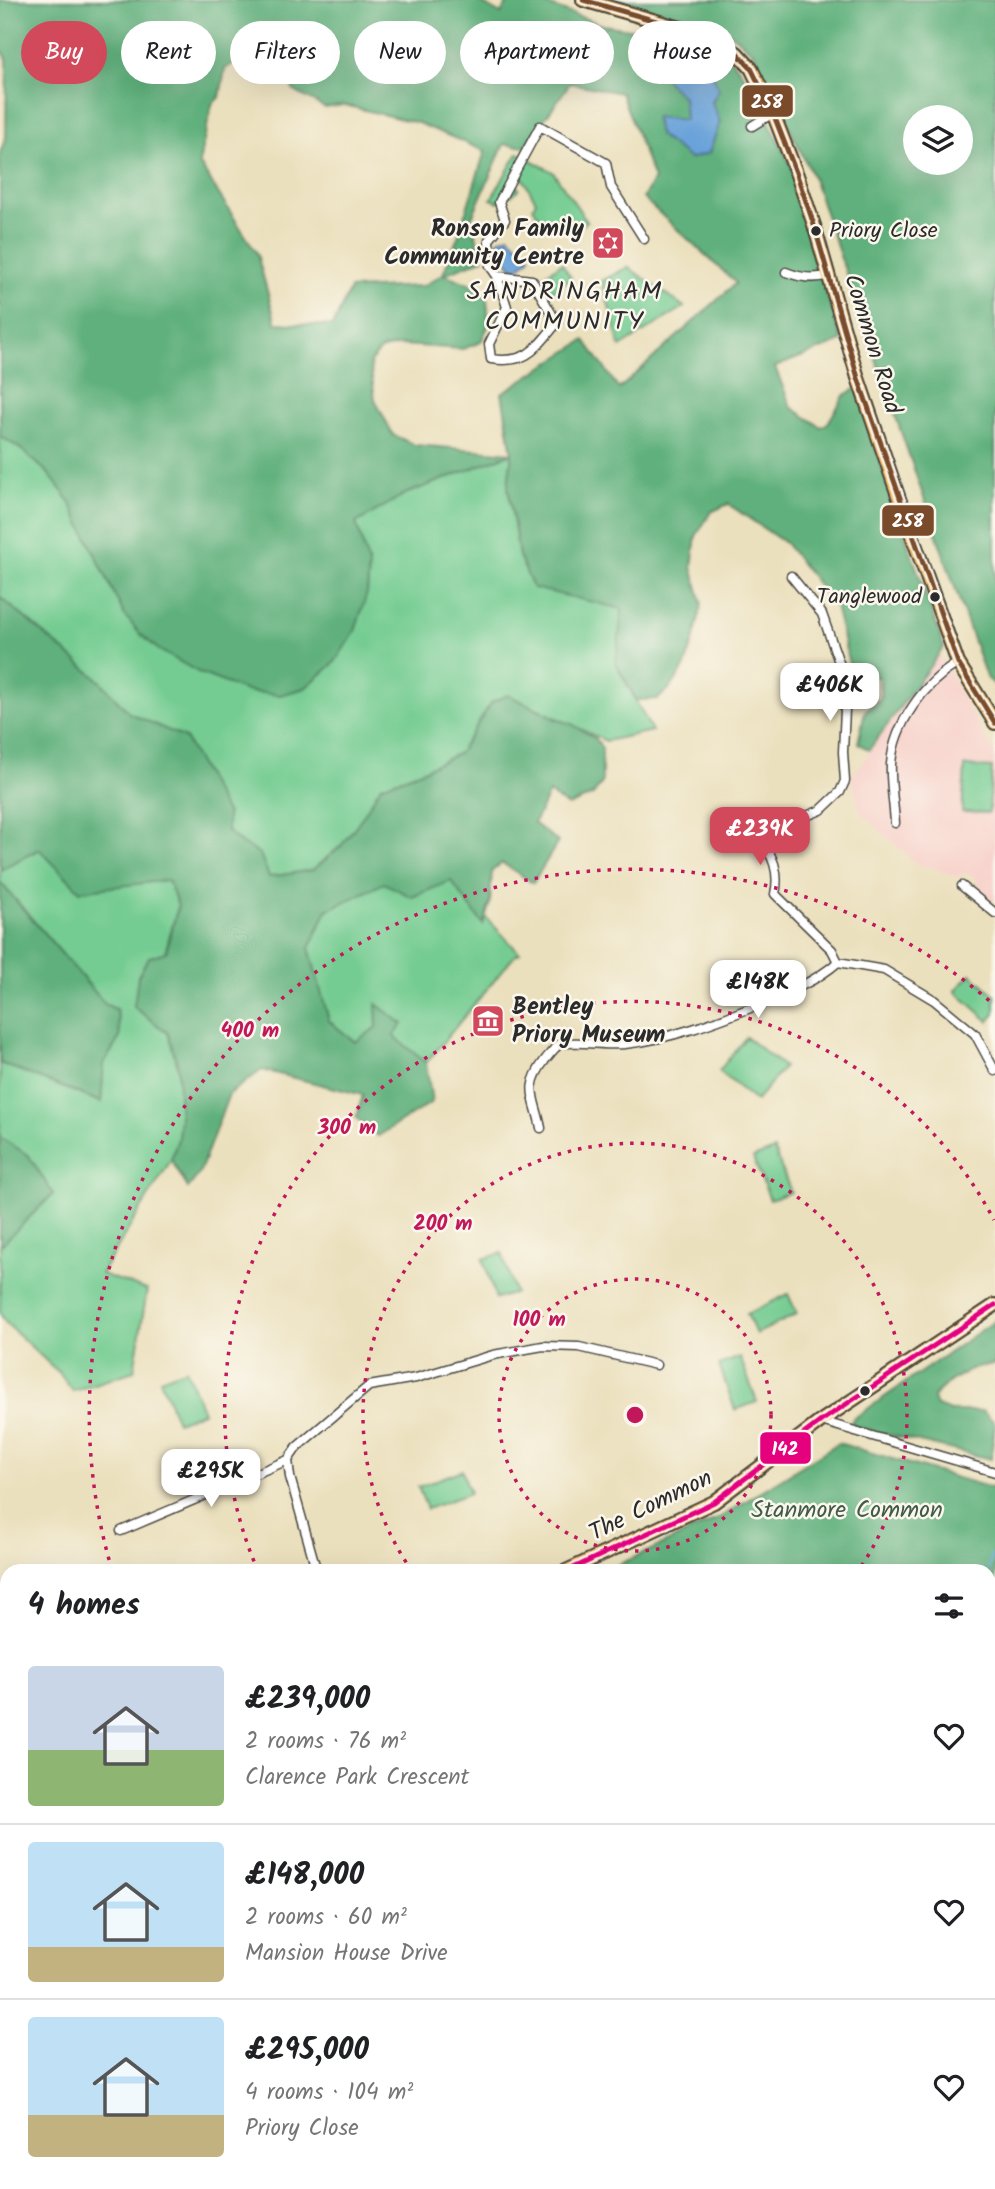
<!DOCTYPE html>
<html lang="en">
<head>
<meta charset="utf-8">
<style>
  body { margin:0; font-family:Kalam,sans-serif; background:#f2f2f2; color:#202124; height:100vh; display:flex; flex-direction:column; font-size:26px; white-space:nowrap }
  * { box-sizing:border-box; margin:0 }
  p { font-size:23px; color:#757577 }
  .icon { flex:none; width:38px; height:38px; fill:none; stroke:currentColor; stroke-width:2; stroke-linecap:round; stroke-linejoin:round }
  .map { position:relative; flex:1; overflow:hidden }
  .drawer { position:absolute; left:0px; top:1564px; width:996px; height:625px; display:flex; flex-direction:column; background:#fff; border-radius:21px 21px 0 0; box-shadow:0 7px 28px #0002 }
  .drawer>* { flex:none }
  .top-card { position:absolute; left:21px; top:21px; width:954px; height:63px; display:flex; gap:14px }
  .tools { position:absolute; left:903px; top:105px; display:grid; gap:14px }
  .tools a { display:grid; place-items:center; width:70px; height:70px; border-radius:50%; background:#fff; box-shadow:0 7px 28px #0002; font-size:35px }
  .price { position:absolute; translate:-50% -60px; padding:0 16px; border-radius:14px; background:#fff; color:#222; font-size:23px; line-height:46px; filter:drop-shadow(0 2px 4px #0008) }
  .price::after { content:''; position:absolute; left:50%; top:42px; width:21px; height:16px; margin-left:-10px; background:inherit; clip-path:polygon(0 0,100% 0,50% 100%) }
  .price.current { background:#d1495b; color:#fff }
  ul { padding:0; list-style:none }
  li { display:flex; align-items:center; gap:21px; height:175px; padding:0 28px }
  li+li { border-top:2px solid #e0e0e0 }
  li span { display:grid; place-items:center; flex:none; width:196px; height:140px; border-radius:7px; color:#555 }
  li>.icon { margin-inline-start:auto }
  span .icon { width:84px; height:84px; fill:#fffc; stroke-width:1 }
  li b { font-size:30px }
  h2 { display:flex; justify-content:space-between; align-items:center; height:84px; padding:0 28px; font-size:30px }
  .chip { padding:0 24px; border-radius:32px; background:#fff; box-shadow:0 7px 28px #0002; font-size:24px; line-height:63px }
  .chip.current { background:#d1495b; color:#fff }
  .map>svg:first-child { display:block }
  .built { fill:#f7d0c9 }
  .green { fill:#74cc92; stroke:#507c5e; stroke-width:2 }
  .forest { fill:#5fb07c; stroke:#456e54; stroke-width:2; fill-rule:evenodd }
  .water { fill:#6ba3d9; stroke:#4b6782; stroke-width:2 }
  .lines { fill:none; stroke-linecap:round; stroke-linejoin:round }
  .stream { stroke:#6ba3d9; stroke-width:2.5 }
  .street-casing { stroke:#484641; stroke-width:11 }
  .primary-casing { stroke:#484641; stroke-width:16 }
  .street { stroke:#fff; stroke-width:8 }
  .primary { stroke:#f9bf6d; stroke-width:12 }
  .bus-1-casing { stroke:#fbf7ec; stroke-width:10 }
  .bus-2-casing { stroke:#fbf7ec; stroke-width:10 }
  .bus-1 { stroke:#7a4b2a; stroke-width:5 }
  .bus-2 { stroke:#e5007d; stroke-width:5 }
  .ring { fill:none; stroke:#c2185b; stroke-width:3.5; stroke-dasharray:3.5 7 }
  .bus-dot { fill:#2b2b2b; stroke:#fbf7ec; stroke-width:2.5 }
  .labels { text-anchor:middle; dominant-baseline:central; stroke-width:5; stroke-linejoin:round; paint-order:stroke }
  .bus-label { font-size:22px; fill:#2b2b2b; stroke:#fbf7ec; text-anchor:start }
  .poi-label { font-size:24px; font-weight:bold; fill:#2b2b2b; stroke:#fbf7ec; text-anchor:end }
  .street-label { font-size:24px; fill:#2b2b2b; stroke:#fbf7ec }
  .park-label { font-size:24px; fill:#415b4a; stroke:#fbf7ec }
  .neighbourhood-label { font-size:26px; letter-spacing:2px; fill:#2b2b2b; stroke:#fbf7ec }
  .centre { fill:#c2185b; stroke:#fbf7ec; stroke-width:3.5 }
  .ring-label { font-size:21px; text-anchor:middle; font-weight:bold; fill:#c2185b; stroke:#fbf7ec; stroke-width:5; stroke-linejoin:round; paint-order:stroke }
  .line-badge { stroke:#fbf7ec; stroke-width:2.5 }
  .badge-label { font-size:19px; text-anchor:middle; font-weight:bold; fill:#fff }
</style>
</head>
<body>
<div class="map">
<svg width="995" height="2189" viewBox="0 0 995 2189">
  <rect width="100%" height="100%" fill="#fbf7ec"/>
  <filter id="ink" filterUnits="userSpaceOnUse"><feTurbulence type="fractalNoise" baseFrequency=".0143" numOctaves="2"/><feDisplacementMap in="SourceGraphic" scale="14" xChannelSelector="R" yChannelSelector="G"/><feConvolveMatrix kernelMatrix="1 2 1 2 8 2 1 2 1" color-interpolation-filters="sRGB"/></filter>
  <filter id="wash" filterUnits="userSpaceOnUse"><feTurbulence type="fractalNoise" baseFrequency=".00686" numOctaves="4" result="noise"/><feDisplacementMap in="SourceGraphic" scale="28" xChannelSelector="R" yChannelSelector="G"/><feGaussianBlur stdDeviation="1.57" result="paint"/><feColorMatrix in="noise" values="0 0 0 0 0 0 0 0 0 0 0 0 0 0 0 0 0 1.4 0 .05"/><feComposite in="paint" operator="in"/></filter>
  <g filter="url(#wash)">
    <rect width="100%" height="100%" fill="#ebe0bd"/>
    <path class="built" d="M939,655L987,741L995,751V902L981,890L972,875L966,874L955,877L937,869L917,865L860,812L851,778Z"/>
    <path class="green" d="M518,153L553,172L587,221L574,231L541,220L533,207L536,201L518,170L508,189L516,184L519,189L511,196L506,191L499,202L491,199Z
      M562,263L571,278L546,296L536,281Z
      M628,267L684,307L620,347L602,281Z
      M0,436C17,446 34,457 47,472C80,506 103,570 124,614L367,593L369,565L356,523L405,494L512,453L508,486L519,556L623,609L616,664L652,731L606,741L508,695L492,702L459,753L424,770L381,786L363,816L341,846L312,870L269,877L260,854L242,844L227,831L226,814L185,738L129,713L100,681L0,597Z
      M965,766L992,768L989,813L962,812Z
      M40,849L80,890L168,880L178,906L165,952L134,1007L168,1033L178,1067L180,1119L178,1139L171,1160L101,1274L147,1290L134,1371L73,1391L59,1373L6,1323L0,1313V1246L53,1194L29,1156L0,1137V1063L101,1102L104,1063L120,1037L117,1010L105,1004L0,882V870Z
      M382,877L451,881L520,953L515,955L426,1063L390,1034L355,1042L329,1021L309,948L327,910Z
      M971,974L995,995V1014L989,1021L955,991Z
      M746,1037L784,1067L756,1101L719,1071Z
      M774,1150L791,1192L770,1200L753,1158Z
      M502,1253L515,1293L496,1299L483,1259Z
      M788,1294L797,1314L756,1334L747,1314Z
      M740,1357L757,1402L735,1410L719,1365Z
      M186,1369L203,1412L177,1422L160,1379Z
      M462,1470L470,1493L427,1509L418,1487Z
      M995,2137V2189H959L963,2182H989V2144Z"/>
    <path class="forest" d="M0,0H476L501,14L509,0H534L603,25L670,35L700,43L720,50L738,67L754,91L790,164L808,213L826,292L842,341L775,367L791,407L821,427L828,423L844,396L857,388L888,486L944,647L869,750L858,743L865,711L881,698L879,677L853,679L835,606L785,543L728,504L711,512L696,536L692,567L702,603L694,639L685,666L672,686L658,699L637,700L616,664L622,609L533,588L519,556L508,486L512,453L405,494L356,523L369,565L367,593L355,631L334,663L305,688L280,695L246,691L200,673L159,650L139,633L124,614L69,500L47,472L21,449L0,436V153L6,137L7,59L0,47ZM246,55L289,65L293,90L325,108L344,105L418,123L485,151L458,237L443,274L423,286L350,289L333,326L276,323L257,254L199,163L212,104L220,97L225,69ZM570,83L621,93L654,179L643,198L736,283L619,389L585,340L502,393L512,453L415,445L393,435L375,400L370,362L382,349L402,345L463,349L481,342L489,324L487,299L470,284L444,274L483,259L471,219L504,144L525,147Z
      M611,0H995V685L986,677L812,175L754,53L730,33L695,20ZM915,117H961V163H915Z
      M0,597L100,681L129,713L185,738L227,814V831L242,844L260,854L269,877L313,870L341,846L363,816L381,786L424,770L459,753L492,702L508,695L544,712L555,719L572,724L596,739L602,749V783L593,795L568,806L549,793L534,823L558,842L533,883L502,863L492,871L490,903L483,924L451,881L412,897L384,883L327,910L309,948L329,1021L355,1042L377,1027L376,1004L403,1024L394,1036L426,1063L432,1102L378,1136L356,1118L363,1095L262,1070L229,1094L199,1174L188,1188L171,1160L178,1139L180,1119L178,1067L168,1033L134,1007L138,976L149,957L166,952L178,906L168,880L80,891L39,849L0,870Z
      M0,882L105,1004L117,1010L120,1037L104,1063L101,1102L0,1063Z
      M0,1137L29,1156L53,1194L0,1246Z
      M995,1321V1364C971,1366 949,1379 933,1397L935,1405L950,1411H983L995,1423L991,1459L856,1427L851,1423L853,1419Z
      M838,1443L995,1489V1818L989,1815V1572L605,1571L716,1520Z
      M995,1847V2137L989,2144V1851Z
      M0,1942L7,1945V2031L0,2028Z
      M7,2046V2182H277L274,2189H0V2061Z
      M522,2182H963L959,2189H536Z"/>
    <path class="water" d="M711,70L719,90L712,102L720,122L709,153L690,159L659,135L655,117L685,120L683,97L666,80L665,71Z
      M509,236L530,256L528,260L517,269L513,268L495,248L498,240Z"/>
    <g class="lines">
      <path class="stream" d="M988,1572L992,1555
        M989,2114L995,2110
        M830,2182L833,2189
        M863,2189L875,2182"/>
    </g>
  </g>
  <g filter="url(#ink)">
    <g class="lines">
      <defs>
        <path id="street" d="M752,126L773,113
          M786,272C801,278 814,280 829,275
          M497,276L532,280L557,323C535,349 528,364 491,359L489,344L507,307L497,276L490,266L489,240L505,220L499,202L540,126L606,163L611,187L644,239
          M791,576L822,614L842,671L846,688L843,752L845,781L840,792L821,810L770,831L760,838C773,856 780,872 775,894L832,950L838,962
          M895,823C894,804 890,783 891,764C894,724 924,683 958,663
          M962,886L995,913
          M541,1128C535,1097 523,1089 545,1060C550,1054 554,1048 560,1044C577,1040 605,1046 625,1044C671,1039 715,1022 758,1005C787,993 815,982 838,962L884,970L934,1000L975,1034L995,1071
          M821,1421L995,1472
          M121,1531L288,1460
          M317,1572L290,1477L288,1460L297,1447L369,1386L416,1378L493,1355L543,1346L579,1347L656,1365
          M94,2189L98,2182
          M338,2189L339,2182
          M449,2189L450,2182"/>
        <path id="primary" d="M583,0L712,37L737,53L751,68L773,113L797,175L814,225L858,378L905,516L958,663L995,723
          M564,1572L714,1502L821,1421L995,1305
          M0,1815L7,1812"/>
      </defs>
      <use href="#street" class="street-casing"/>
      <use href="#primary" class="primary-casing"/>
      <use href="#street" class="street"/>
      <use href="#primary" class="primary"/>
      <defs>
        <path id="bus-1" d="M583,0L712,37L737,53L751,68L773,113L797,175L814,225L858,378L958,663L995,723"/>
        <path id="bus-2" d="M565,1572L714,1502L821,1421L995,1305"/>
      </defs>
      <use href="#bus-1" class="bus-1-casing"/>
      <use href="#bus-2" class="bus-2-casing"/>
      <use href="#bus-1" class="bus-1"/>
      <use href="#bus-2" class="bus-2"/>
    </g>
  </g>
  <g class="ring">
    <circle cx="635" cy="1415" r="136"/>
    <path d="M412 1571A272 272 0 1 1 858 1571"/>
    <path d="M258 1571A408 408 0 0 1 994 1220"/>
    <path d="M112 1570A545 545 0 0 1 993 1004"/>
  </g>
  <defs>
    <symbol id="synagogue-square" viewBox="-11 -11 22 22"><rect x="-9" y="-9" width="18" height="18" rx="4" fill="#d1495b" stroke="#fbf7ec"/><path d="M0-6.5L5.6 3.2H-5.6ZM0 6.5L5.6-3.2H-5.6Z" fill="#fff"/></symbol>
    <symbol id="museum-square" viewBox="-11 -11 22 22"><rect x="-9" y="-9" width="18" height="18" rx="4" fill="#d1495b" stroke="#fbf7ec"/><path d="M0-6L6-3V-2H-6V-3ZM-5-1h2V3h-2ZM-1-1h2V3h-2ZM3-1h2V3H3ZM-6 4H6V6H-6Z" fill="#fff"/></symbol>
  </defs>
  <g fill-rule="evenodd">
    <use href="#synagogue-square" x="589" y="224" width="38" height="38"/>
    <use href="#museum-square" x="469" y="1002" width="38" height="38"/>
  </g>
  <g class="bus-dot">
    <circle cx="816" cy="231" r="6"/>
    <circle cx="935" cy="597" r="6"/>
    <circle cx="865" cy="1391" r="6"/>
  </g>
  <g class="labels">
    <g class="bus-label">
      <text x="829" y="231">Priory Close</text>
      <text x="922" y="597" text-anchor="end">Tanglewood</text>
    </g>
    <g class="poi-label">
      <text x="584" y="229">Ronson Family<tspan x="584" dy="28">Community Centre</tspan></text>
      <text x="512" y="1007" text-anchor="start">Bentley<tspan x="512" dy="28">Priory Museum</tspan></text>
    </g>
    <g class="street-label">
      <text transform="translate(872 344) rotate(73)">Common Road</text>
      <text transform="translate(651 1506) rotate(-26)">The Common</text>
    </g>
    <g class="park-label">
      <text x="847" y="1510">Stanmore Common</text>
    </g>
    <g class="neighbourhood-label">
      <text x="565" y="292">SANDRINGHAM<tspan x="565" dy="30">COMMUNITY</tspan></text>
    </g>
  </g>
  <circle cx="635" cy="1415" r="10" class="centre"/>
  <g class="ring-label">
    <text x="250" y="1037">400 m</text>
    <text x="347" y="1134">300 m</text>
    <text x="443" y="1230">200 m</text>
    <text x="539" y="1326">100 m</text>
  </g>
  <g class="line-badge">
    <rect x="741" y="84" width="53" height="34" rx="7" fill="#7a4b2a"/>
    <rect x="881" y="504" width="54" height="33" rx="7" fill="#7a4b2a"/>
    <rect x="759" y="1431" width="53" height="34" rx="7" fill="#e5007d"/>
  </g>
  <g class="badge-label">
    <text x="767" y="108">258</text>
    <text x="908" y="527">258</text>
    <text x="785" y="1455">142</text>
  </g>
</svg>
<div class="tools">
<a><svg class="icon" aria-label="layers" viewBox="0 0 24 24"><path d="M12 4l9 5-9 5-9-5zM3 14l9 5 9-5"/></svg></a>
</div>
<b class="price" style="left:830px;top:723px">£406K</b>
<b class="price current" style="left:760px;top:867px">£239K</b>
<b class="price" style="left:758px;top:1020px">£148K</b>
<b class="price" style="left:211px;top:1509px">£295K</b>
<div class="top-card">
<a class="chip current">Buy</a>
<a class="chip">Rent</a>
<a class="chip">Filters</a>
<a class="chip">New</a>
<a class="chip">Apartment</a>
<a class="chip">House</a>
</div>
<section class="drawer">
<h2>4 homes<svg class="icon" aria-label="filters" viewBox="0 0 24 24"><path d="M4 7h16M4 17h16"/><circle cx="9" cy="7" r="2"/><circle cx="15" cy="17" r="2"/></svg></h2>
<ul>
<li><span style="background:linear-gradient(#c9d6e8 60%,#8fb573 0)"><svg class="icon" aria-label="home" viewBox="0 0 24 24"><path d="M3 11l9-7 9 7M6 9v11h12V9"/></svg></span><div><b>£239,000</b><p>2 rooms · 76 m²</p><p>Clarence Park Crescent</p></div><svg class="icon" aria-label="heart" viewBox="0 0 24 24"><path d="M12 20l-8-8c-3-5 5-10 8-4 3-6 11-1 8 4z"/></svg></li>
<li><span style="background:linear-gradient(#bfe0f5 75%,#c2b280 0)"><svg class="icon" aria-label="home" viewBox="0 0 24 24"><path d="M3 11l9-7 9 7M6 9v11h12V9"/></svg></span><div><b>£148,000</b><p>2 rooms · 60 m²</p><p>Mansion House Drive</p></div><svg class="icon" aria-label="heart" viewBox="0 0 24 24"><path d="M12 20l-8-8c-3-5 5-10 8-4 3-6 11-1 8 4z"/></svg></li>
<li><span style="background:linear-gradient(#bfe0f5 70%,#c2b280 0)"><svg class="icon" aria-label="home" viewBox="0 0 24 24"><path d="M3 11l9-7 9 7M6 9v11h12V9"/></svg></span><div><b>£295,000</b><p>4 rooms · 104 m²</p><p>Priory Close</p></div><svg class="icon" aria-label="heart" viewBox="0 0 24 24"><path d="M12 20l-8-8c-3-5 5-10 8-4 3-6 11-1 8 4z"/></svg></li>
</ul>
</section>
</div>
</body>
</html>
